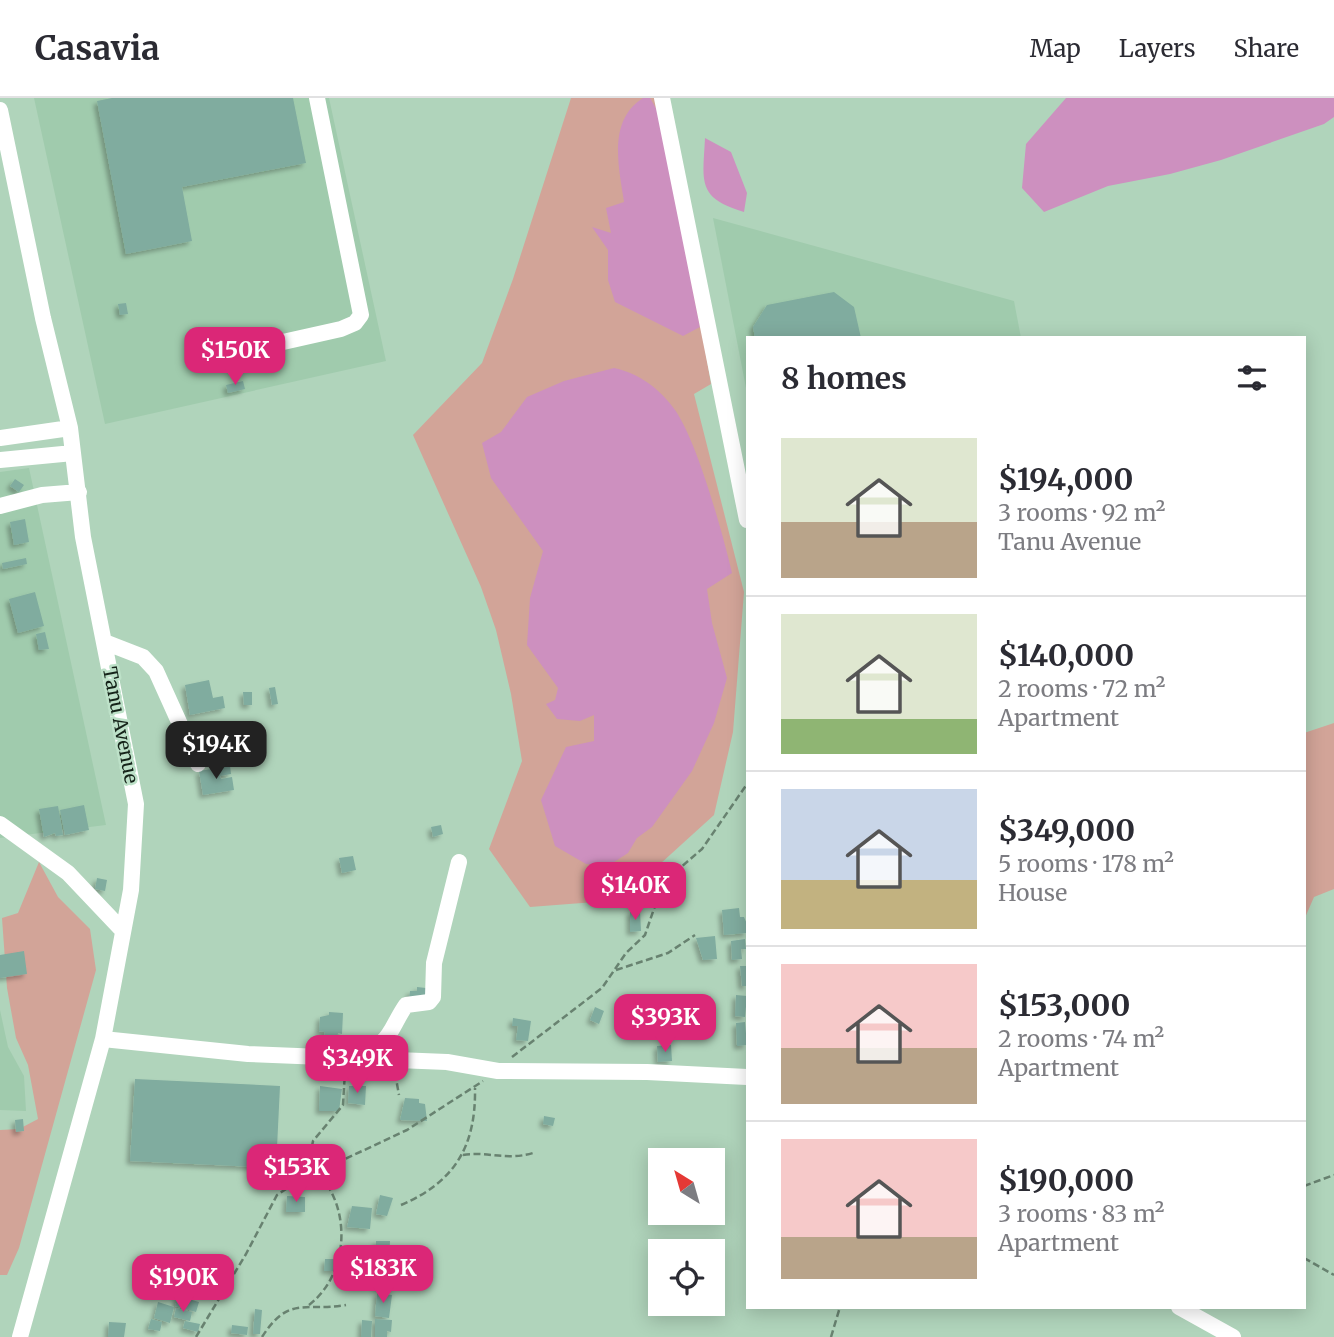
<!DOCTYPE html>
<html lang="en">
<head>
<meta charset="utf-8">
<style>
  body { margin:0; font-family:Merriweather,serif; background:#f7f7f7; color:#2b2b33; height:100vh; display:flex; flex-direction:column; font-size:26px; white-space:nowrap }
  * { box-sizing:border-box; margin:0 }
  p { font-size:23px; color:#7c7c81 }
  .icon { flex:none; width:38px; height:38px; fill:none; stroke:currentColor; stroke-width:2; stroke-linecap:round; stroke-linejoin:round }
  .map { position:relative; flex:1; overflow:hidden }
  .sheet { position:absolute; left:746px; top:238px; width:560px; height:973px; display:flex; flex-direction:column; background:#fff; border-radius:0px; box-shadow:0 4px 18px #0003 }
  .sheet>* { flex:none }
  .needle { width:46px; rotate:323deg }
  .controls { position:absolute; left:648px; top:1050px; display:grid; gap:14px }
  .controls a { display:grid; place-items:center; width:77px; height:77px; border-radius:0px; background:#fff; box-shadow:0 4px 18px #0003; font-size:35px }
  .price { position:absolute; translate:-50% -60px; padding:0 16px; border-radius:14px; background:#db2777; color:#fff; font-size:23px; line-height:46px; filter:drop-shadow(0 2px 4px #0008) }
  .price::after { content:''; position:absolute; left:50%; top:42px; width:21px; height:16px; margin-left:-10px; background:inherit; clip-path:polygon(0 0,100% 0,50% 100%) }
  .price.selected { background:#222; color:#fff }
  ul { padding:0; list-style:none }
  li { display:flex; align-items:center; gap:21px; height:175px; padding:0 35px }
  li+li { border-top:2px solid #e1e1e2 }
  li span { display:grid; place-items:center; flex:none; width:196px; height:140px; border-radius:0px; color:#555 }
  li>.icon { margin-inline-start:auto }
  span .icon { width:84px; height:84px; fill:#fffc; stroke-width:1 }
  li b { font-size:30px }
  h2 { display:flex; justify-content:space-between; align-items:center; height:84px; padding:0 35px; font-size:30px }
  header { display:flex; align-items:center; gap:42px; box-sizing:border-box; height:98px; padding:0 35px; background:#fff; border-bottom:2px solid #e1e1e2 }
  header strong { font-size:33px }
  nav { display:flex; gap:38px; margin-inline-start:auto; font-size:24px }
  .map>svg:first-child { display:block }
  .built { fill:#a0cbad }
  .green { fill:#d2a498 }
  .water { fill:#cd90bf }
  .building { fill:#80ac9f; filter:url(#shadow) }
  .lines { fill:none; stroke-linecap:round; stroke-linejoin:round }
  .path { stroke:#688270; stroke-width:2.5; stroke-dasharray:7 3.5; stroke-linecap:butt }
  .minor { stroke:#fff; stroke-width:16 }
  .labels { text-anchor:middle; dominant-baseline:central; stroke-width:5; stroke-linejoin:round; paint-order:stroke }
  .street-label { font-size:19px; fill:#152319; stroke:#bde1c8 }
</style>
</head>
<body>
<header>
<strong>Casavia</strong>
<nav><a>Map</a><a>Layers</a><a>Share</a></nav>
</header>
<div class="map">
<svg width="1334" height="1239" viewBox="0 0 1334 1239">
  <defs>
    <filter id="shadow"><feDropShadow dx="-3.5" dy="3.5" stdDeviation="2" flood-color="#0004"/></filter>
  </defs>
  <rect width="100%" height="100%" fill="#b0d4bb"/>
  <path class="built" d="M34,0H329L386,263L105,326Z
    M713,120L1014,203L1021,240H747V295Z
    M29,370L106,727L0,740V374Z
    M0,912L8,949L24,978L26,1013L0,1012Z"/>
  <path class="green" d="M571,0H662L711,286L694,296L744,494L733,634L714,717L660,766L595,804L530,809L489,751L522,663L511,596L496,532L481,489L413,337L482,265L513,181Z
    M1334,625V791L1314,799L1304,822V635Z
    M39,764L58,799L90,831L96,872L19,1150L7,1177H0V1032L19,1031L38,1021L28,967L16,940L7,890L2,820L18,815Z"/>
  <path class="water" d="M643,0H650L658,14L700,229L683,238L615,204L608,182V152L592,129L611,135L606,110L624,104C619,69 607,23 643,0Z
    M1066,0H1334V19L1324,26L1221,62L1170,76L1108,88L1044,114L1022,90L1026,46Z
    M705,40L731,54L747,95L744,114C696,100 703,83 705,40Z
    M614,270C639,275 660,291 675,312C697,343 723,436 732,475L707,491L712,525L727,580L714,625L692,673L652,729L637,740L628,755L608,768L586,766L555,748L541,702L566,649L594,643V617L580,623L557,621L546,606L555,602L558,590L527,547L530,500L543,453L491,380L482,345L501,334L527,299L564,283Z"/>
  <path class="building" d="M112,0H293L306,65L182,89L192,143L126,156L97,3Z
    M834,194L854,209L861,240H755L753,229L767,207Z
    M126,205L128,216L120,217L118,206Z
    M243,283L245,291L228,295L226,287Z
    M15,381L24,387L19,394L10,388Z
    M25,421L29,444L14,447L10,424Z
    M26,460L27,466L3,471L2,465Z
    M35,494L44,528L18,535L9,501Z
    M45,534L49,551L39,552L36,536Z
    M209,582L213,600L223,598L225,610L190,617L185,587Z
    M275,589L278,606L272,607L269,590Z
    M243,594H252V607H244Z
    M230,668L231,676L220,678L221,681L232,679L234,692L203,697L199,673Z
    M84,707L89,732L65,737L60,712Z
    M58,708L63,737L56,738L55,735L44,739L39,711Z
    M441,727L443,736L433,739L431,729Z
    M353,758L356,772L342,775L339,760Z
    M97,780L107,782L105,793L95,791Z
    M739,810L740,819H744L747,826V835L724,837L722,812Z
    M640,813L641,833L630,834V814Z
    M715,838L717,861L703,862L696,840Z
    M745,841L746,851H741L742,861L732,862L731,843Z
    M24,853L27,876L0,880V857Z
    M740,868H747V888H742Z
    M417,889L426,890L434,902L409,901L410,893H417Z
    M736,897L747,898L745,919L735,918Z
    M595,909L604,913L599,926L590,922Z
    M329,914L343,915L342,936L338,935L337,941L324,940L325,934L319,933L320,919L329,917Z
    M513,920L531,923L528,943L516,942L518,928H512Z
    M745,924L747,947L737,948L736,925Z
    M671,947L672,963L658,964L657,948Z
    M135,981L280,988L276,1070L130,1063Z
    M320,988L342,991L339,1013H319Z
    M349,988H366L365,1007L348,1005Z
    M405,1000L419,1001V1005L425,1006L427,1023L400,1022Z
    M544,1018L555,1020L553,1028L543,1026Z
    M23,1021L24,1033L16,1034L15,1022Z
    M380,1097L393,1100L387,1118L376,1116Z
    M287,1098L305,1099V1114H286Z
    M352,1108L372,1110L370,1131L347,1129Z
    M376,1143H390L389,1162L376,1161Z
    M179,1160L195,1164L192,1192L188,1191L187,1197L170,1193L173,1178L167,1177L170,1165L177,1167Z
    M325,1161H337L336,1173H324Z
    M370,1166L371,1186L356,1187L355,1167Z
    M376,1167H385V1177H390V1188H376Z
    M147,1178L160,1183L158,1189L145,1184Z
    M377,1195L392,1197L389,1220L375,1218Z
    M178,1198L199,1204L196,1214L175,1208Z
    M158,1204L174,1209L170,1225L154,1220Z
    M176,1210L192,1214L190,1223L174,1219Z
    M255,1211L262,1212L260,1236H253Z
    M151,1221L162,1224L160,1233L148,1231Z
    M375,1221L392,1222L391,1234L387,1233V1239H375Z
    M362,1222L372,1223L371,1239H361Z
    M185,1223L200,1226L198,1234L183,1230Z
    M109,1224L126,1225L124,1239H108Z
    M232,1227L248,1229L247,1237L231,1235Z"/>
  <g class="lines">
    <path class="path" d="M616,872L668,855L695,837
      M512,959L602,890L626,855L645,837L658,799L673,776L702,751L747,686
      M395,975L399,997
      M463,1057C488,1053 506,1063 533,1055
      M306,1080L313,1043L343,1007L345,973
      M1304,1088L1334,1077
      M401,1107C455,1084 476,1048 475,990
      M1304,1160L1334,1177
      M309,1207C349,1176 352,1111 318,1075
      M196,1239L246,1156L277,1097L298,1083L407,1032L483,983
      M262,1239C289,1197 304,1214 346,1207
      M831,1239L840,1209"/>
    <path class="minor" d="M662,0L747,422
      M0,12L43,220L70,330L83,439L136,706L131,792L103,941L20,1239
      M225,257L341,231L355,225L361,217L317,0
      M0,340L70,330
      M0,362L73,355
      M0,408L42,397L79,394
      M107,545L143,559L156,573L198,666
      M0,726L68,775L123,833
      M103,941L248,956L447,964L498,973L647,974L747,979
      M355,953C392,949 388,933 406,907L429,904L433,899L434,865L459,764
      M1179,1209L1233,1239"/>
  </g>
  <g class="labels">
    <g class="street-label">
      <text transform="translate(121 627) rotate(79)">Tanu Avenue</text>
    </g>
  </g>
</svg>
<div class="controls">
<a><svg class="needle" viewBox="-14 -14 28 28"><path d="M0-13l5 13h-10z" fill="#e53935"/><path d="M0 13l5-13h-10z" fill="#7c7c81"/></svg></a>
<a><svg class="icon" aria-label="locate" viewBox="0 0 24 24"><circle cx="12" cy="12" r="6"/><path d="M12 2v4M12 18v4M2 12h4M18 12h4"/></svg></a>
</div>
<b class="price" style="left:235px;top:289px">$150K</b>
<b class="price selected" style="left:216px;top:683px">$194K</b>
<b class="price" style="left:635px;top:824px">$140K</b>
<b class="price" style="left:665px;top:956px">$393K</b>
<b class="price" style="left:357px;top:997px">$349K</b>
<b class="price" style="left:296px;top:1106px">$153K</b>
<b class="price" style="left:383px;top:1207px">$183K</b>
<b class="price" style="left:183px;top:1216px">$190K</b>
<section class="sheet">
<h2>8 homes<svg class="icon" aria-label="filters" viewBox="0 0 24 24"><path d="M4 7h16M4 17h16"/><circle cx="9" cy="7" r="2"/><circle cx="15" cy="17" r="2"/></svg></h2>
<ul>
<li><span style="background:linear-gradient(#dfe7d0 60%,#b9a48a 0)"><svg class="icon" aria-label="home" viewBox="0 0 24 24"><path d="M3 11l9-7 9 7M6 9v11h12V9"/></svg></span><div><b>$194,000</b><p>3 rooms · 92 m²</p><p>Tanu Avenue</p></div></li>
<li><span style="background:linear-gradient(#dfe7d0 75%,#8fb573 0)"><svg class="icon" aria-label="home" viewBox="0 0 24 24"><path d="M3 11l9-7 9 7M6 9v11h12V9"/></svg></span><div><b>$140,000</b><p>2 rooms · 72 m²</p><p>Apartment</p></div></li>
<li><span style="background:linear-gradient(#c9d6e8 65%,#c2b280 0)"><svg class="icon" aria-label="home" viewBox="0 0 24 24"><path d="M3 11l9-7 9 7M6 9v11h12V9"/></svg></span><div><b>$349,000</b><p>5 rooms · 178 m²</p><p>House</p></div></li>
<li><span style="background:linear-gradient(#f6c9c9 60%,#b9a48a 0)"><svg class="icon" aria-label="home" viewBox="0 0 24 24"><path d="M3 11l9-7 9 7M6 9v11h12V9"/></svg></span><div><b>$153,000</b><p>2 rooms · 74 m²</p><p>Apartment</p></div></li>
<li><span style="background:linear-gradient(#f6c9c9 70%,#b9a48a 0)"><svg class="icon" aria-label="home" viewBox="0 0 24 24"><path d="M3 11l9-7 9 7M6 9v11h12V9"/></svg></span><div><b>$190,000</b><p>3 rooms · 83 m²</p><p>Apartment</p></div></li>
</ul>
</section>
</div>
</body>
</html>
